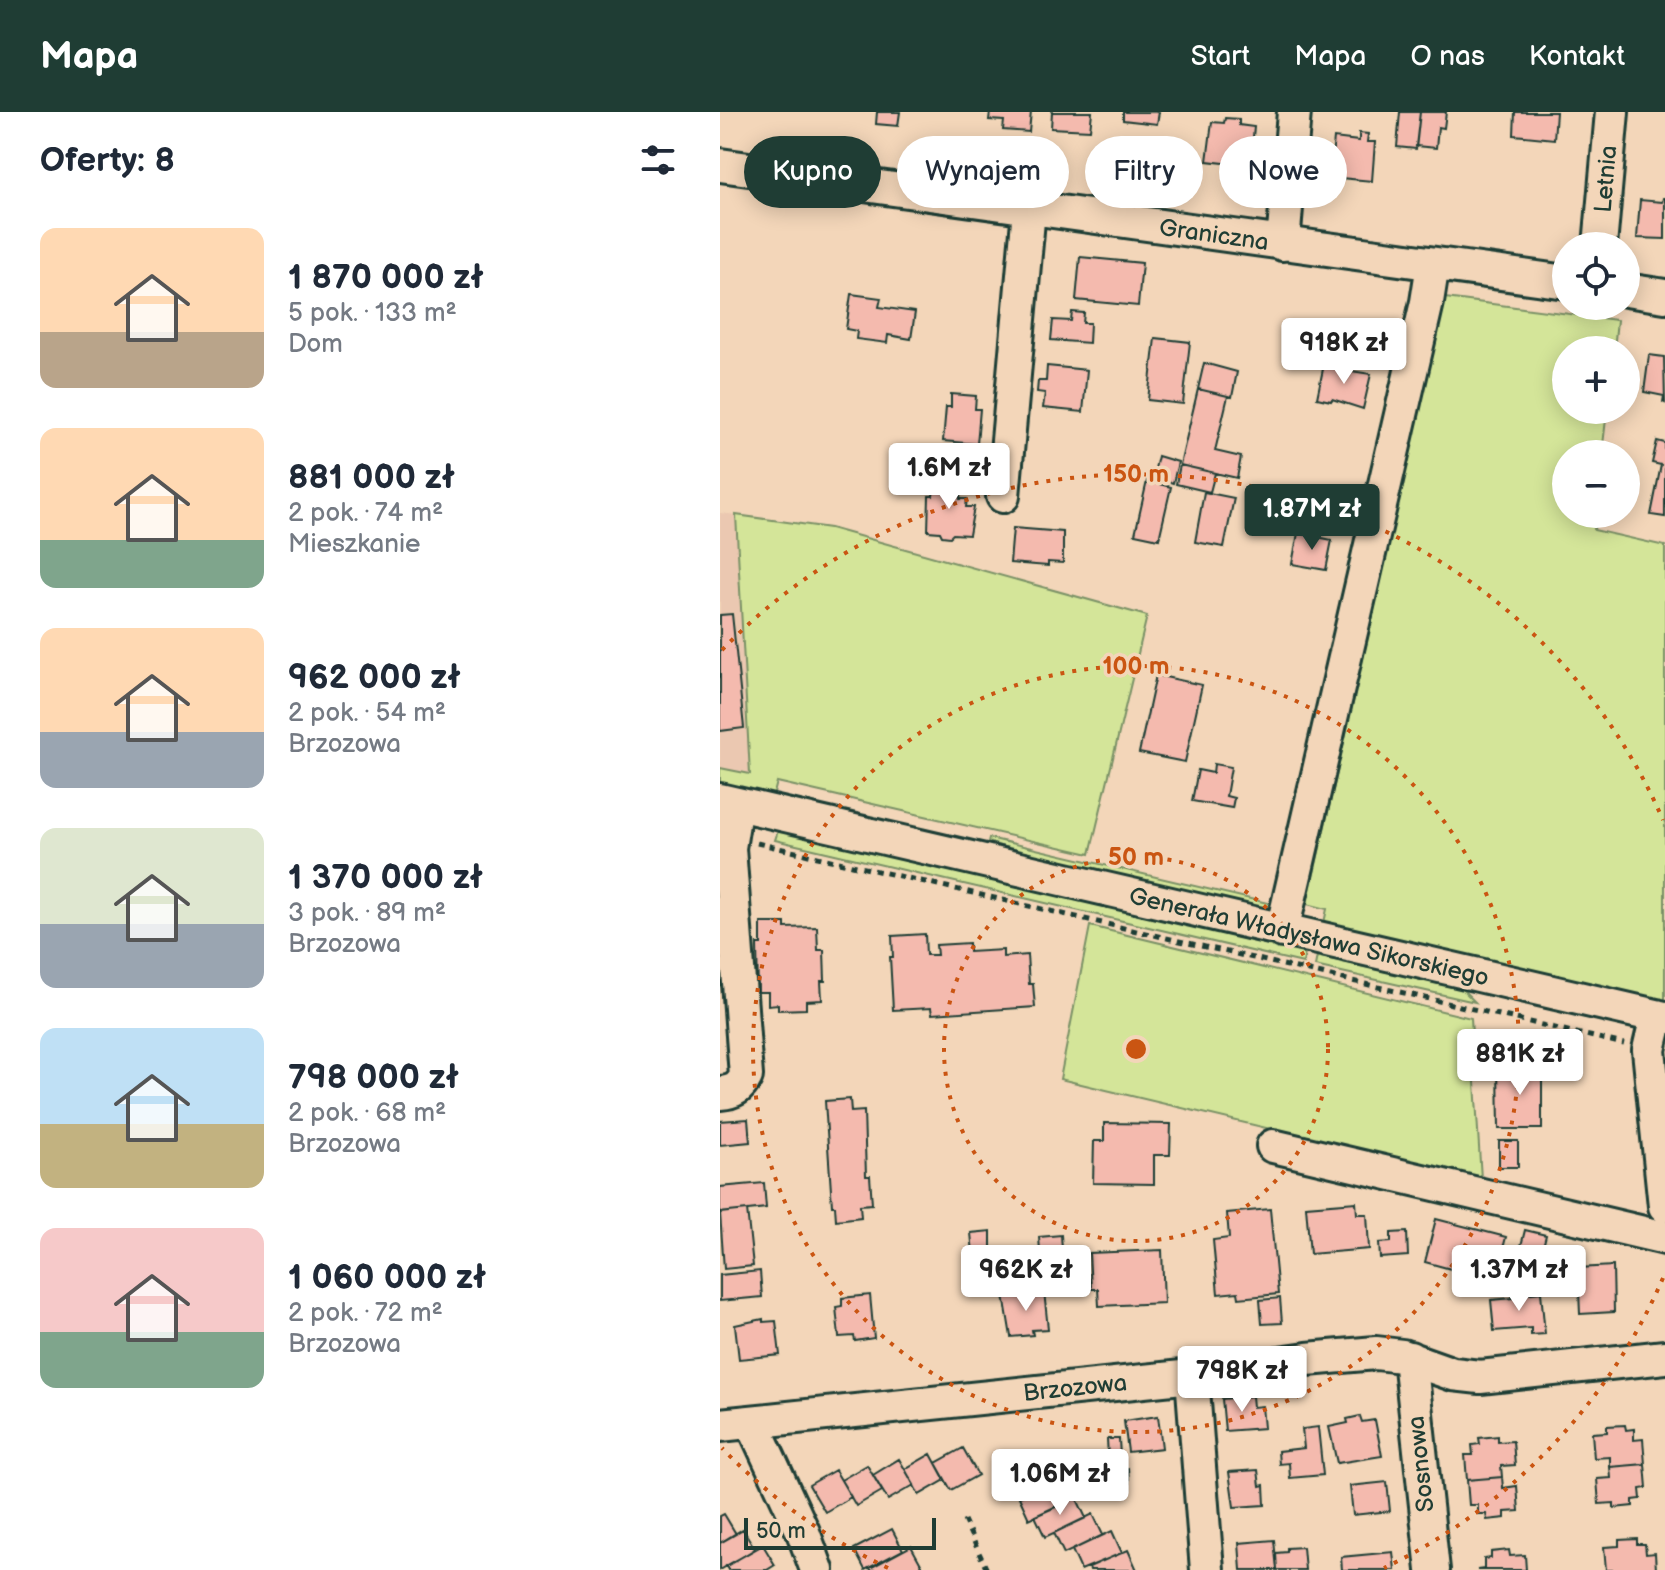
<!DOCTYPE html>
<html lang="pl">
<head>
<meta charset="utf-8">
<style>
  body { margin:0; font-family:"Balsamiq Sans",sans-serif; background:#f2f2f3; color:#1f2937; height:100vh; display:flex; flex-direction:column; font-size:30px; white-space:nowrap }
  * { box-sizing:border-box; margin:0 }
  p { font-size:26px; color:#747a83 }
  .icon { flex:none; width:44px; height:44px; fill:none; stroke:currentColor; stroke-width:2; stroke-linecap:round; stroke-linejoin:round }
  .map { position:relative; flex:1; overflow:hidden }
  .sheet { display:flex; flex-direction:column; background:#fff; width:720px }
  .sheet>* { flex:none }
  .hud { position:absolute; left:24px; top:24px; width:760px; height:72px; display:flex; gap:16px }
  .controls { position:absolute; left:832px; top:120px; display:grid; gap:16px }
  .controls a { display:grid; place-items:center; width:88px; height:88px; border-radius:50%; background:#fff; box-shadow:0 4px 20px #0003; font-size:40px }
  .scale { position:absolute; left:24px; bottom:20px; width:192px; box-sizing:border-box; padding-left:8px; border:4px solid #1f3d34; border-top:0; font-size:22px; line-height:28px; white-space:nowrap; color:#1f3d34; -webkit-text-stroke:6px #f3d6b9; paint-order:stroke }
  .price { position:absolute; translate:-50% -68px; padding:0 18px; border-radius:8px; background:#fff; color:#222; font-size:26px; line-height:52px; filter:drop-shadow(0 2px 4px #0008) }
  .price::after { content:''; position:absolute; left:50%; top:48px; width:24px; height:18px; margin-left:-12px; background:inherit; clip-path:polygon(0 0,100% 0,50% 100%) }
  .price.selected { background:#1f3d34; color:#fff }
  ul { padding:0; list-style:none }
  li { display:flex; align-items:center; gap:24px; height:200px; padding:0 40px }
  li span { display:grid; place-items:center; flex:none; width:224px; height:160px; border-radius:16px; color:#555 }
  li>.icon { margin-inline-start:auto }
  span .icon { width:96px; height:96px; fill:#fffc; stroke-width:1 }
  li b { font-size:34px }
  h2 { display:flex; justify-content:space-between; align-items:center; height:96px; padding:0 40px; font-size:34px }
  .pill { padding:0 28px; border-radius:36px; background:#fff; box-shadow:0 4px 20px #0003; font-size:28px; line-height:72px }
  .pill.selected { background:#1f3d34; color:#fff }
  header { display:flex; align-items:center; gap:48px; box-sizing:border-box; height:112px; padding:0 40px; background:#1f3d34; color:#fff }
  header strong { font-size:38px }
  nav { display:flex; gap:44px; margin-inline-start:auto; font-size:28px }
  main { display:flex; flex:1; min-height:0 }
  .map>svg:first-child { display:block }
  .built { fill:#ebc8b1 }
  .green { fill:#d4e599; stroke:#7a9166; stroke-width:2 }
  .building { fill:#f4baae; stroke:#1f3d34; stroke-width:2 }
  .lines { fill:none; stroke-linecap:round; stroke-linejoin:round }
  .minor-casing { stroke:#1f3d34; stroke-width:38 }
  .path { stroke:#1f3d34; stroke-width:5; stroke-dasharray:6 6; stroke-linecap:butt }
  .minor { stroke:#f3d6b9; stroke-width:32 }
  .ring { fill:none; stroke:#ca5512; stroke-width:4; stroke-dasharray:4 8 }
  .labels { text-anchor:middle; dominant-baseline:central; stroke-width:7; stroke-linejoin:round; paint-order:stroke }
  .street-label { font-size:24px; fill:#1f3d34; stroke:#f3d6b9 }
  .centre { fill:#ca5512; stroke:#f3d6b9; stroke-width:4 }
  .ring-label { font-size:24px; text-anchor:middle; font-weight:bold; fill:#ca5512; stroke:#f3d6b9; stroke-width:7; stroke-linejoin:round; paint-order:stroke }
</style>
</head>
<body>
<header>
<strong>Mapa</strong>
<nav><a>Start</a><a>Mapa</a><a>O nas</a><a>Kontakt</a></nav>
</header>
<main>
<section class="sheet">
<h2>Oferty: 8<svg class="icon" aria-label="filters" viewBox="0 0 24 24"><path d="M4 7h16M4 17h16"/><circle cx="9" cy="7" r="2"/><circle cx="15" cy="17" r="2"/></svg></h2>
<ul>
<li><span style="background:linear-gradient(#ffd9b3 65%,#b9a48a 0)"><svg class="icon" aria-label="home" viewBox="0 0 24 24"><path d="M3 11l9-7 9 7M6 9v11h12V9"/></svg></span><div><b>1 870 000 zł</b><p>5 pok. · 133 m²</p><p>Dom</p></div></li>
<li><span style="background:linear-gradient(#ffd9b3 70%,#7fa58c 0)"><svg class="icon" aria-label="home" viewBox="0 0 24 24"><path d="M3 11l9-7 9 7M6 9v11h12V9"/></svg></span><div><b>881 000 zł</b><p>2 pok. · 74 m²</p><p>Mieszkanie</p></div></li>
<li><span style="background:linear-gradient(#ffd9b3 65%,#9aa5b1 0)"><svg class="icon" aria-label="home" viewBox="0 0 24 24"><path d="M3 11l9-7 9 7M6 9v11h12V9"/></svg></span><div><b>962 000 zł</b><p>2 pok. · 54 m²</p><p>Brzozowa</p></div></li>
<li><span style="background:linear-gradient(#dfe7d0 60%,#9aa5b1 0)"><svg class="icon" aria-label="home" viewBox="0 0 24 24"><path d="M3 11l9-7 9 7M6 9v11h12V9"/></svg></span><div><b>1 370 000 zł</b><p>3 pok. · 89 m²</p><p>Brzozowa</p></div></li>
<li><span style="background:linear-gradient(#bfe0f5 60%,#c2b280 0)"><svg class="icon" aria-label="home" viewBox="0 0 24 24"><path d="M3 11l9-7 9 7M6 9v11h12V9"/></svg></span><div><b>798 000 zł</b><p>2 pok. · 68 m²</p><p>Brzozowa</p></div></li>
<li><span style="background:linear-gradient(#f6c9c9 65%,#7fa58c 0)"><svg class="icon" aria-label="home" viewBox="0 0 24 24"><path d="M3 11l9-7 9 7M6 9v11h12V9"/></svg></span><div><b>1 060 000 zł</b><p>2 pok. · 72 m²</p><p>Brzozowa</p></div></li>
</ul>
</section>
<div class="map">
<svg width="945" height="1458" viewBox="0 0 945 1458">
  <rect width="100%" height="100%" fill="#f3d6b9"/>
  <filter id="ink" filterUnits="userSpaceOnUse"><feTurbulence type="fractalNoise" baseFrequency=".0125" numOctaves="2"/><feDisplacementMap in="SourceGraphic" scale="16" xChannelSelector="R" yChannelSelector="G"/><feConvolveMatrix kernelMatrix="1 2 1 2 8 2 1 2 1" color-interpolation-filters="sRGB"/></filter>
  <g filter="url(#ink)">
    <path class="built" d="M0,401L16,403L30,663L0,656Z"/>
    <path class="green" d="M725,186L897,208L894,238H846V298H887L882,342H846V402H876L874,418L945,434V891L604,811L607,797L587,792Z
      M16,403L110,416L427,504L370,742L57,670L53,685L0,673V656L30,662Z
      M58,719L585,841L583,851L55,728Z
      M269,726L552,792L541,797L305,742L268,730Z
      M370,814L751,906L761,1067L340,967Z
      M597,844L742,877L755,890L595,854Z"/>
    <path class="building" d="M157,0H180L178,14L156,12Z
      M270,0H311L309,20L283,18L284,9L269,8Z
      M332,0H372L370,18L331,16Z
      M403,0H439L437,12L403,8Z
      M680,0H700L696,37L677,35Z
      M700,0H726L724,16L718,15L716,36L696,34Z
      M795,0H836L834,27L794,23Z
      M505,6L519,7V13L534,15L530,54L487,49L492,10L504,11Z
      M639,21L648,22L647,30H655L652,69L610,65L614,26L639,29Z
      M943,86H945V127L917,126L920,88L942,90Z
      M360,145L422,151L418,194L356,188Z
      M131,182L161,186L159,195L195,200L191,227L168,223L167,231L136,227L137,219L126,217Z
      M352,200L364,201L363,211H370L369,231L331,228L333,208L351,209Z
      M435,226L470,230L463,292L428,288Z
      M929,243L944,245L945,291L943,290L944,284L924,280Z
      M484,251L517,260L512,285L478,277Z
      M604,252L619,255L618,257L651,262L643,297L612,287L611,289L597,286Z
      M327,254L367,258L363,300L323,296L325,281L317,280L318,269H326Z
      M478,277L508,284L495,339L521,345L517,366L460,353Z
      M231,282L256,284L255,297H260L257,332L223,329L226,295H231Z
      M937,329L945,331V405L931,403L941,353L932,351Z
      M438,344L458,350L453,371L433,365Z
      M460,353L495,361L490,380L456,372Z
      M427,369L451,375L439,427L415,422Z
      M215,371L241,373L240,387H247L246,395H254L249,423L233,422L230,425L222,424L220,420L208,419L209,384H213Z
      M484,380L514,386L504,435L475,430Z
      M293,416L343,420V451L328,450V454L290,451Z
      M578,421L612,428L606,458L572,452Z
      M12,502L24,616L0,619V503Z
      M436,563L482,573L465,650L419,641Z
      M494,652L511,655L506,684L514,686L512,696L472,689L478,658L493,661Z
      M41,811H65V816L97,815L98,838H104L105,869H101L102,888L86,889V897L58,898V892L48,893V880H38L37,832H41Z
      M205,822L206,843H217L216,833L249,831V840L283,838V845L307,843L309,872H313L315,895L212,902L211,896L173,898L170,845H173L172,824Z
      M778,953H822V1017H779Z
      M130,987L131,1000L144,999L146,1064H150L152,1092L140,1093L141,1105L116,1108L115,1094H112L105,989Z
      M28,1007L30,1030L0,1033V1009Z
      M384,1011L451,1012L450,1043H434V1072L373,1071L374,1029H384Z
      M779,1029H798V1055H779Z
      M44,1071L46,1096L0,1101V1075Z
      M636,1090L637,1102H647L649,1137L590,1142L586,1094Z
      M550,1097L558,1182L519,1186L518,1180L498,1182L493,1128L509,1126L507,1101Z
      M27,1098L33,1154L4,1157L0,1101Z
      M716,1107L786,1125L777,1160L751,1153L749,1162L705,1150Z
      M805,1118L826,1123L820,1147L799,1142Z
      M271,1119V1160L255,1161L251,1121Z
      M687,1120L688,1144L660,1146L659,1131L671,1130V1121Z
      M341,1123L343,1151L321,1153L319,1125Z
      M442,1138L444,1191L379,1194L378,1177H371L369,1141Z
      M893,1154L894,1200L860,1202L858,1156Z
      M40,1159L42,1185L0,1189V1163Z
      M324,1179L328,1217L312,1218L313,1223L291,1225L284,1183Z
      M821,1180L825,1222L811,1223V1216L774,1219L771,1188L793,1186L792,1183Z
      M150,1183L154,1226L135,1229L134,1224L119,1225L116,1195L122,1194V1186Z
      M560,1186L562,1211L542,1212L540,1188Z
      M43,1207V1210L56,1209L60,1243L19,1247L15,1213Z
      M532,1284L533,1295L542,1294L544,1316L505,1319L502,1287Z
      M438,1304L442,1336L408,1340L404,1309Z
      M640,1304L642,1310L655,1308L662,1344L617,1351L609,1315L628,1311L627,1307Z
      M905,1313L906,1318L914,1317V1328L923,1327L925,1352L890,1355V1345L874,1346L872,1321L887,1320V1314Z
      M598,1315L603,1363L570,1366L569,1351L559,1352L558,1339L584,1336L582,1317Z
      M778,1324V1330L793,1329L795,1353L781,1354L782,1365L747,1368L745,1343H753L752,1333L760,1332L759,1326Z
      M387,1327H399L400,1344L388,1345Z
      M243,1336L258,1363L231,1378L216,1351Z
      M211,1342L225,1368L199,1383L185,1357Z
      M179,1347L194,1373L168,1388L153,1363Z
      M925,1352L927,1376L920,1377L921,1387L913,1388V1394L894,1396V1391L879,1392L877,1367L891,1366L890,1355Z
      M147,1353L162,1379L136,1394L121,1368Z
      M408,1356L409,1371H404V1382L387,1384L384,1359Z
      M115,1358L131,1385L105,1400L89,1373Z
      M538,1358L540,1374L544,1373L545,1393L514,1395L509,1360Z
      M782,1365L783,1376L797,1374L799,1399L785,1400V1406L767,1408L766,1402H758V1393H749L747,1368Z
      M337,1367L347,1390L309,1407L299,1385Z
      M667,1370L670,1399L633,1403L630,1374Z
      M356,1385L366,1406L325,1425L315,1404Z
      M4,1402L16,1422L0,1431V1404Z
      M373,1402L383,1423L344,1442L334,1421Z
      M23,1417L35,1437L0,1458V1431Z
      M172,1417L183,1438L145,1458L134,1437Z
      M392,1419L402,1441L361,1458L352,1438Z
      M917,1427V1432H925L926,1442L935,1441L936,1458H886L884,1435L899,1434V1428Z
      M554,1428L557,1458H521L519,1431Z
      M43,1433L55,1453L47,1458H8L6,1454Z
      M191,1434L202,1454L194,1458H151L150,1456Z
      M583,1435L585,1458H557L556,1441L567,1440V1436Z
      M408,1438L417,1458H370L369,1455Z
      M789,1438L790,1444L805,1443L806,1458H757L764,1457V1447L771,1446V1440Z
      M673,1440L675,1458H622L621,1445Z"/>
    <g class="lines">
      <defs>
        <path id="minor" d="M0,53L846,170
          M563,132L574,0
          M880,134L892,0
          M906,178L945,184
          M283,384L309,97
          M0,688L945,906
          M562,819L707,190L713,152
          M937,904L929,938L945,1094
          M0,981C14,980 20,976 26,964L9,736L16,692
          M553,1034L945,1126
          M690,1246L713,1458
          M472,1264L487,1458
          M32,1310L83,1420L97,1458
          M0,1313L472,1264L587,1247L656,1241L682,1244L733,1262L760,1265L945,1245"/>
      </defs>
      <use href="#minor" class="minor-casing"/>
      <path class="path" d="M861,194L886,198
        M37,731L904,932
        M244,1408L267,1458"/>
      <use href="#minor" class="minor"/>
    </g>
  </g>
  <g class="ring">
    <circle cx="416" cy="937" r="192"/>
    <circle cx="416" cy="937" r="383"/>
    <path d="M943 1166A575 575 0 0 1 664 1456M168 1456A575 575 0 0 1 2 1336M2 538A575 575 0 0 1 943 708"/>
  </g>
  <g class="labels">
    <g class="street-label">
      <text transform="translate(886 67) rotate(-85)">Letnia</text>
      <text transform="translate(494 123) rotate(8)">Graniczna</text>
      <text transform="translate(589 825) rotate(13)">Generała Władysława Sikorskiego</text>
      <text transform="translate(355 1276) rotate(-6)">Brzozowa</text>
      <text transform="translate(701 1352) rotate(-96)">Sosnowa</text>
    </g>
  </g>
  <circle cx="416" cy="937" r="12" class="centre"/>
  <g class="ring-label">
    <text x="416" y="370">150 m</text>
    <text x="416" y="562">100 m</text>
    <text x="416" y="753">50 m</text>
  </g>
</svg>
<div class="controls">
<a><svg class="icon" aria-label="locate" viewBox="0 0 24 24"><circle cx="12" cy="12" r="6"/><path d="M12 2v4M12 18v4M2 12h4M18 12h4"/></svg></a>
<a>+</a>
<a>−</a>
</div>
<div class="scale">50 m</div>
<b class="price" style="left:624px;top:274px">918K zł</b>
<b class="price" style="left:229px;top:399px">1.6M zł</b>
<b class="price selected" style="left:592px;top:440px">1.87M zł</b>
<b class="price" style="left:800px;top:985px">881K zł</b>
<b class="price" style="left:306px;top:1201px">962K zł</b>
<b class="price" style="left:799px;top:1201px">1.37M zł</b>
<b class="price" style="left:522px;top:1302px">798K zł</b>
<b class="price" style="left:340px;top:1405px">1.06M zł</b>
<div class="hud">
<a class="pill selected">Kupno</a>
<a class="pill">Wynajem</a>
<a class="pill">Filtry</a>
<a class="pill">Nowe</a>
</div>
</div>
</main>
</body>
</html>
